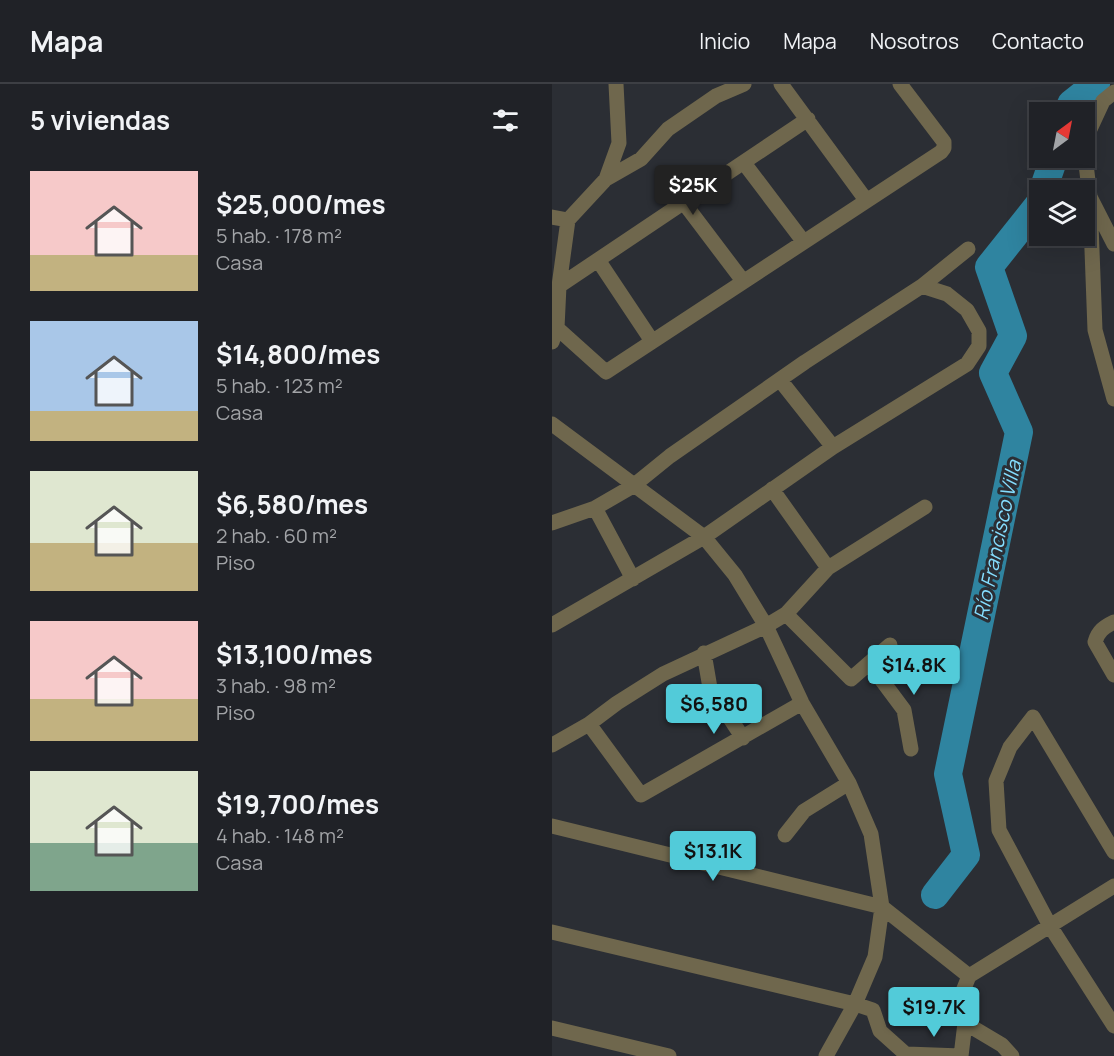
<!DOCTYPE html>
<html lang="es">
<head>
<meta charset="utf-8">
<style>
  body { margin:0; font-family:Manrope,sans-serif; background:#2d2f33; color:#f1f3f6; height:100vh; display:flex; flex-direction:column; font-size:22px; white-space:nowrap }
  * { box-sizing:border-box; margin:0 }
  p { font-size:20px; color:#a2a4a7 }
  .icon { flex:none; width:33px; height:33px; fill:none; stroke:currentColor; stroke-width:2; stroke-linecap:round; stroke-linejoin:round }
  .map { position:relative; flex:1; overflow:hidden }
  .side { display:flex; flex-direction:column; background:#202227; width:552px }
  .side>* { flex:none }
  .needle { width:39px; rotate:32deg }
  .tools { position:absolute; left:477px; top:18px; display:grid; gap:12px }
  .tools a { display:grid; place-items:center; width:66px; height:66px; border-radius:0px; background:#202227; box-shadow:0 6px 24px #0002,0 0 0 2px #3d3f44; font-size:30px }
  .price { position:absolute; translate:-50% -51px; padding:0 14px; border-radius:6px; background:#52cbd9; color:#111; font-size:20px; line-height:39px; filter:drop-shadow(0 2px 3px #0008) }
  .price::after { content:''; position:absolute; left:50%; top:36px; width:18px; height:14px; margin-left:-9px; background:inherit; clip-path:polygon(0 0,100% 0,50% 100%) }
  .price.on { background:#222; color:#fff }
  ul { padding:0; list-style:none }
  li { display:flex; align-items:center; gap:18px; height:150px; padding:0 30px }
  li span { display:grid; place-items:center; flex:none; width:168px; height:120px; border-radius:0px; color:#555 }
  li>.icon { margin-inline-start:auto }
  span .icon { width:72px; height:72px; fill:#fffc; stroke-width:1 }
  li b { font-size:26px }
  h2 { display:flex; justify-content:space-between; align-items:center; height:72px; padding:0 30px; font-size:26px }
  header { display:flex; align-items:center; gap:36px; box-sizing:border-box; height:84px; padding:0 30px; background:#202227; border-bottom:2px solid #3d3f44 }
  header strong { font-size:28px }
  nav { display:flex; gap:33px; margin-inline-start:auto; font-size:21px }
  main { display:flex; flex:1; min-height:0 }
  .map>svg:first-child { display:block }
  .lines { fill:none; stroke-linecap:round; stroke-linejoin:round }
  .river { stroke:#2f84a0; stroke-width:28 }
  .minor { stroke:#6f674d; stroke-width:15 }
  .labels { text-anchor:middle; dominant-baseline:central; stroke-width:6; stroke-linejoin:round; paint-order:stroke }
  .water-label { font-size:20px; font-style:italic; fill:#85ddfe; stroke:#2b2e34 }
</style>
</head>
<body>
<header>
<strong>Mapa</strong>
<nav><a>Inicio</a><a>Mapa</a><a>Nosotros</a><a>Contacto</a></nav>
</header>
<main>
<section class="side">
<h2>5 viviendas<svg class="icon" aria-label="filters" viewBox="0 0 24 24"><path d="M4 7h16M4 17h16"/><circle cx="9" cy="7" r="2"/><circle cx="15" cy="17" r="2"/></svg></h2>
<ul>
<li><span style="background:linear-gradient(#f6c9c9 70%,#c2b280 0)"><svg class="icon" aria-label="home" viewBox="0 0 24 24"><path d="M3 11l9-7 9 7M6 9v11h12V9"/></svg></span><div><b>$25,000/mes</b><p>5 hab. · 178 m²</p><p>Casa</p></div></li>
<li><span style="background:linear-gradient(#a9c7e8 75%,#c2b280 0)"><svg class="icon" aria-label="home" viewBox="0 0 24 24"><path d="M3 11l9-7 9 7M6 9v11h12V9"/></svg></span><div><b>$14,800/mes</b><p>5 hab. · 123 m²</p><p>Casa</p></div></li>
<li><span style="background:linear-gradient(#dfe7d0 60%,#c2b280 0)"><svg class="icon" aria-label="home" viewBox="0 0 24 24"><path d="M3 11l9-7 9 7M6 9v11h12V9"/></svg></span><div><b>$6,580/mes</b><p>2 hab. · 60 m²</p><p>Piso</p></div></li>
<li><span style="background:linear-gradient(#f6c9c9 65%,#c2b280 0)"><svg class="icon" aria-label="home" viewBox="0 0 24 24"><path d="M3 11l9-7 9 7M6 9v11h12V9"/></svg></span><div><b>$13,100/mes</b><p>3 hab. · 98 m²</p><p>Piso</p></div></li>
<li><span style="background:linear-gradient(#dfe7d0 60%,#7fa58c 0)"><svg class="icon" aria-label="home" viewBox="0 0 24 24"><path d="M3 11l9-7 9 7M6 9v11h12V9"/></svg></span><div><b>$19,700/mes</b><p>4 hab. · 148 m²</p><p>Casa</p></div></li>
</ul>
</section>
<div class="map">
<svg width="562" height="972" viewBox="0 0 562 972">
  <rect width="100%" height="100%" fill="#2b2e34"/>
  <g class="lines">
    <path class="river" d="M517,28L519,20L544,0
      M491,106L502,74
      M383,811L414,771L396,690L467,348L441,289L461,252L437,183L488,119"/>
    <path class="minor" d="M229,0L314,116
      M532,58L551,17L562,8
      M532,64L538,113L562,160
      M192,79L251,157
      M54,95L67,59L64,0
      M538,113L543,246L562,315
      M132,119L191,197
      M0,133L16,136
      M46,176L100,257
      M7,202L256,35
      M5,244L54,288L389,68L392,64V58L348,0
      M0,258L5,244L7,202L16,136L54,95L89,75L116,45L164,12L192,0
      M228,296L281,363
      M0,340L152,453L183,491L214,542L250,619L297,699L319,750L330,823L323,873L303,920L274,972
      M220,405L276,484
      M43,424L81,495
      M0,439L43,424L81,402L118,372L253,278L370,202L416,165
      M234,530L299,595L338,561
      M562,538C552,543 546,547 543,558L562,591
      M0,541L152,453L281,363L415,280L427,262V247L415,226L395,210L370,202
      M152,569L158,604L191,654
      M317,579L352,626L359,665
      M37,640L89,711L250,619
      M0,661L37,640L65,619L111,590L214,542L234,530L276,484L373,423
      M0,742L330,823L417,892
      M233,751L252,727L297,699
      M562,768L481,633L458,663L444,697L447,746L498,842L562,942
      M0,848L303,920L321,926L328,947L356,972
      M413,939L450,961L460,972
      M0,944L117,972
      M355,970L409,972
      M409,972L413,939L409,912L417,892L562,802"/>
  </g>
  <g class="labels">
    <g class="water-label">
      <text transform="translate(445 456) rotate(-78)">Río Francisco Villa</text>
    </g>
  </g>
</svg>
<div class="tools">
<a><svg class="needle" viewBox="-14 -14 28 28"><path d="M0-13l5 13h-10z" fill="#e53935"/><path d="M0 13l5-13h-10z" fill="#a2a4a7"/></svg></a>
<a><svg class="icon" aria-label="layers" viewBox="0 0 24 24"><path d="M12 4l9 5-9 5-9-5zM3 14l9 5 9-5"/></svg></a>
</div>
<b class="price on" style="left:141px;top:132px">$25K</b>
<b class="price" style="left:362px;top:612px">$14.8K</b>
<b class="price" style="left:162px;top:651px">$6,580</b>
<b class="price" style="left:161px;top:798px">$13.1K</b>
<b class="price" style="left:382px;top:954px">$19.7K</b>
</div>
</main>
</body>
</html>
